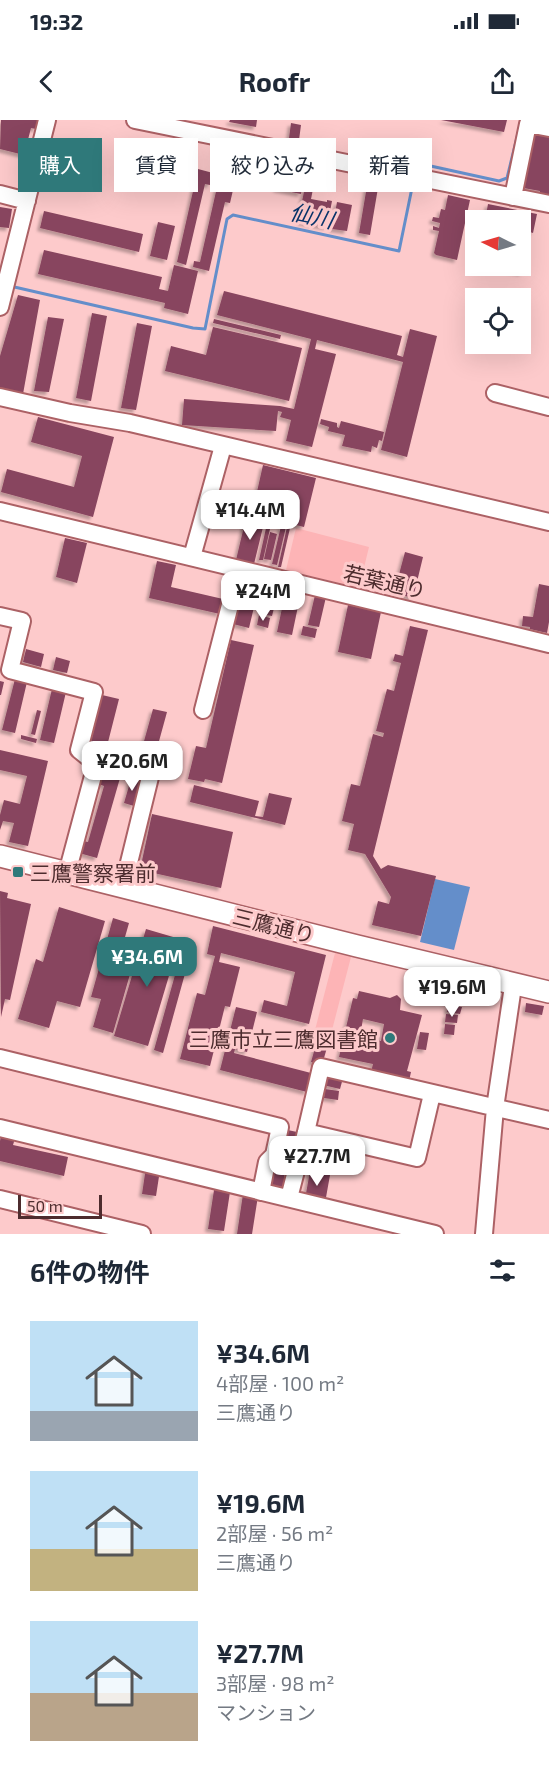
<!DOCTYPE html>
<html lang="ja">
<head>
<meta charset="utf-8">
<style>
  body { margin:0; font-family:"Exo 2","Noto Sans JP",sans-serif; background:#f6f6f7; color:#1f2937; height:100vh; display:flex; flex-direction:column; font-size:22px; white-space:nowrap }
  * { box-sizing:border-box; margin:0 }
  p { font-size:20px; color:#747a83 }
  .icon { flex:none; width:33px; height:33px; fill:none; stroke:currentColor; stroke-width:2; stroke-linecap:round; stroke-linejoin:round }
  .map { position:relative; height:1114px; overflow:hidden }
  .side { display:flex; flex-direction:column; background:#fff; flex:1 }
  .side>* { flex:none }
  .banner { position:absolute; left:18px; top:18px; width:513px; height:54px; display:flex; gap:12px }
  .needle { width:39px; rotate:275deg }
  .tools { position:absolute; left:465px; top:90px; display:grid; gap:12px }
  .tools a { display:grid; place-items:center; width:66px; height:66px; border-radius:0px; background:#fff; box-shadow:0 6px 24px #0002; font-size:30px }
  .scale { position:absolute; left:18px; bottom:15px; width:84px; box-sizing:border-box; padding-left:6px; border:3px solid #4d2c2e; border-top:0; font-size:16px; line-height:21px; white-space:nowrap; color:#4d2c2e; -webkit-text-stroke:4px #fdcacb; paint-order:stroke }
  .price { position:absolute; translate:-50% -51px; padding:0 14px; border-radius:12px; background:#fff; color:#222; font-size:20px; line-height:39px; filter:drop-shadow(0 2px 3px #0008) }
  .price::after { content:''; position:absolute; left:50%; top:36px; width:18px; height:14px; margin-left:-9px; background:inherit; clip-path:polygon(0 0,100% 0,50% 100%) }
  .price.active { background:#2f797a; color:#fff }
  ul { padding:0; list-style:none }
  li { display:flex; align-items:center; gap:18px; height:150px; padding:0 30px }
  li span { display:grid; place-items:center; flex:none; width:168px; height:120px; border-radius:0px; color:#555 }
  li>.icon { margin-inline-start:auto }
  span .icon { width:72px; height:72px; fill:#fffc; stroke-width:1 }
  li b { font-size:26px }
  h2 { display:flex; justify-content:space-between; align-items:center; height:72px; padding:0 30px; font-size:26px }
  .tag { padding:0 21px; border-radius:0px; background:#fff; box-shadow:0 6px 24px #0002; font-size:21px; line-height:54px }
  .tag.active { background:#2f797a; color:#fff }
  .status { display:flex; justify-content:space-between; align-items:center; height:42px; padding:0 30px; background:#fff; direction:ltr }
  .status svg { height:16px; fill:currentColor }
  header { display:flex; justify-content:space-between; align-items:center; height:78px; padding:0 30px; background:#fff; font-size:27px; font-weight:700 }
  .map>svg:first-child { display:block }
  .green { fill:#fdb4b6 }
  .water { fill:#648eca }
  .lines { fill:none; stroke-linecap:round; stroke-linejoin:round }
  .stream { stroke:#648eca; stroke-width:3 }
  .building { fill:#88455e; fill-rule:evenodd; filter:url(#shadow) }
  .minor-casing { stroke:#ac6165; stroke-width:20 }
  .major-casing { stroke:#ac6165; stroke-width:24 }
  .minor { stroke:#fff; stroke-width:16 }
  .major { stroke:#fff; stroke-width:21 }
  .poi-dot { fill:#2f797a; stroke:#fdcacb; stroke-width:2 }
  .labels { text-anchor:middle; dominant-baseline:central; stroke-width:6; stroke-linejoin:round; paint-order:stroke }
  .street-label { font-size:21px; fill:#4d2c2e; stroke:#fdcacb }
  .poi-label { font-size:21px; fill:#4d2c2e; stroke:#fdcacb; text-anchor:start }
  .water-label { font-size:22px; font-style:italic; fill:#09346a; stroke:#fdcacb }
</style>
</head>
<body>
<div class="status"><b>19:32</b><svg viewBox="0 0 49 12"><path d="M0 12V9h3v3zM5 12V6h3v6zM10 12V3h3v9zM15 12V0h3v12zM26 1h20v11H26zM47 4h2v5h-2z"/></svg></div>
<header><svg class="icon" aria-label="back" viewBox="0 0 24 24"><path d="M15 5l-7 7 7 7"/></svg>Roofr<svg class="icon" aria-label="share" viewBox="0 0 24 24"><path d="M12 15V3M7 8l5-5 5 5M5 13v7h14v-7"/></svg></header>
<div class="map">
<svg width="549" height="1114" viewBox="0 0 549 1114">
  <defs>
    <filter id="shadow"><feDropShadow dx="-3" dy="3" stdDeviation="1.5" flood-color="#0004"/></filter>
  </defs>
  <rect width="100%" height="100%" fill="#fdcacb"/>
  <path class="green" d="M296,408L369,427L359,468L286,450Z
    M335,833L351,837L331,914L315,910Z"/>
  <path class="water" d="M435,759L470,767L454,830L420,822Z"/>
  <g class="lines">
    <path class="stream" d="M416,50L417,43L499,61L507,58L519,9
      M10,166L193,208L205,209L227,99L233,95L399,131L413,63"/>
  </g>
  <path class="building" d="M1,0H38L36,9L31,8L24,35L0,29Z
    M230,0H257L256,7L229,2Z
    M441,0H507L504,12Z
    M291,3L301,5L299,20L289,18Z
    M530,10L549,14V77L539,75L540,71L518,67Z
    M183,24L196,27L188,62L175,59Z
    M281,41L307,46L301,74L276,69Z
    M198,49L213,53L210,65L205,64L186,145L177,142Z
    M308,53L316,54L311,79L327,82V80L332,81L327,107L300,102L303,87L301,86Z
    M220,54L236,57L230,83L225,82L209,151L193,147L194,141L200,142Z
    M368,60L379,62L370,115L359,113Z
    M448,75L470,80L457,140L436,135L434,133L439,111L433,110V106L439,108L440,103L432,101L433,97L439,98L441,89L445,90Z
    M337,82L352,85L347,111L332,109Z
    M488,84L537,94L533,113L530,112L522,153L500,148L501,146H520V100H485Z
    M0,87L12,89L9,108L0,107Z
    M44,91L143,114L139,132L40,108Z
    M158,102L175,106L167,140L150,136Z
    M44,130L162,157L159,169L168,171L174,145L198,151L188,194L164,188L165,183L38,154Z
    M224,171L402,216L397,235L403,237L410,209L437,216L407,337L381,330L403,242L317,220L315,229L336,234L312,327L286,321L291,300L280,297L282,292L278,291L276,311L182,305L184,279L280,286L294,289L311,219L217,195Z
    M18,175L40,180L23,274L0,271V236Z
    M92,193L107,196L91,281L76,278Z
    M48,197L64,199L49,272L34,271Z
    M214,199L281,215L280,219L213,203Z
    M137,203L152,206L136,290L121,288Z
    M213,207L302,228L289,281L165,251L171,226L206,235Z
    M38,297L114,317L93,397L1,372L7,349L74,367L82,336L31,322Z
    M321,299L337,303V307L339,308L341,301L384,312L382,321L379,320L377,328L372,326L371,332L342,326L345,315L328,311L329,307L320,304Z
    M263,345L316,358L304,407L252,394Z
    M246,398L264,403L254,444L236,440Z
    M281,406L286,407L277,445L272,444Z
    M287,407L290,408L281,447H278Z
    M266,408L270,409L263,440H259Z
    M270,412L277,414L271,440L264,439Z
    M65,418L87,423L77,463L56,457Z
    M405,432L423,437L413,478L394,473Z
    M157,441L176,445L171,467L223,479L220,494L149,478Z
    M243,462L259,466L249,508L233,504Z
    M269,464L279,466L277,474L267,472Z
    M539,464L549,466V502L547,513L530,509V507L522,506L523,496L533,497Z
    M286,469L301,472L292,515L277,512Z
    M267,473L276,475L274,484L265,482Z
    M315,475L326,477L319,507L308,505Z
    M348,485L381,492L371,539L338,532Z
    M263,486L274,488L272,496L261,494Z
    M259,495L270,498L268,508L257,505Z
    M303,506L317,509L315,518L301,515Z
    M410,506L428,510L373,736L381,749L388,745L436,756L421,816L372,805L378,781L389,784L391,777L365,734L348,730L354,704L342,701L351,664L360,666L373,614L383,617L384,613L376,611L387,569L394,571L401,543L393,541L395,534L403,536Z
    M231,520L254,525L222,663L205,659L204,662L188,659L196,626L206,628Z
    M26,529L44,534L41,547L23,542Z
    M56,537L70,541L67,553L53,550Z
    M15,559L27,562L15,613L2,610Z
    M0,561L4,562L1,575H0Z
    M52,569L66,572L54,623L40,620Z
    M102,575L119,579L106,630L90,626L95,605L90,604L92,595L97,596Z
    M153,589L167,592L153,643L139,639Z
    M37,590L41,591L35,615L31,614Z
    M21,615L37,619L36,623L21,619Z
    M0,630L48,641L28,726L9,722L14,703L3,701L0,710V695L4,680L20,684L27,656L0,650Z
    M102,653L120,658L97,738L79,733L83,721L88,722L104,666L99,664Z
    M131,659L141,662L134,686L124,683Z
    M194,665L259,681L255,696L263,697L269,673L292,678L285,705L190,682Z
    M152,694L233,712L221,768L140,750Z
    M0,771L8,773L7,778L31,784L10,880L5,879L1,897Z
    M59,787L105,801L80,887L57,881L49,908L18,899L36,839L43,842Z
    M113,798L129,803L121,831L115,830L113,838L133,844L113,913L93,907L101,879L91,877Z
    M213,806L326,835L309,904L261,892L264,880L287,886L295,852L221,833L219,842L240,847L230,887L225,886L210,946L180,939L197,873L205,875L215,836L207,834Z
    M146,809L180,819L148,926L114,916Z
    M182,830L191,832L163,933L154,930Z
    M455,865L466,867L465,878L452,876Z
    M359,871L390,878L397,875L401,879L400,890L422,895L407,951L411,952L409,961L371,952L373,944L339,937L353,878L357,879ZM363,899L384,904L381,921L360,916Z
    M451,877L463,879L461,886L450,884Z
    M526,883L544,886L542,895L525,892Z
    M448,886L462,887L460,894L447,892Z
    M236,887L257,892L247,932L235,929L234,933L311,953L307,972L220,950Z
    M446,894L458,895L457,903L445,902Z
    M445,904L455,905L454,915L444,914Z
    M420,912L429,913L426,930L417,929Z
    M319,914L330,917L322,945L311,942Z
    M326,953L343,958L340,969L323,965Z
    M325,969L339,971L338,980L324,978Z
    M283,1009L297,1012L295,1026L280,1023Z
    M2,1012L16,1015L13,1025L68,1037L64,1056L0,1041V1021Z
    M309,1016L329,1021L323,1049L303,1045Z
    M279,1025L293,1027L291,1043L277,1041Z
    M146,1047L160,1050L156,1076L142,1074Z
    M274,1049L285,1051L284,1060L289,1061L288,1072L265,1068Z
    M310,1051L330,1055L325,1083L305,1079Z
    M214,1070L230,1072L224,1111L208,1109Z
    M243,1074L258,1076L252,1114H237Z"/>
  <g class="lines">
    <defs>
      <path id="minor" d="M135,0L549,84
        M0,74L27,81
        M513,77L528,4L549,8
        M0,187L47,0
        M495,273L549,287
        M0,277L70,293L130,303L549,402
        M0,391L549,524
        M192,437L223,326
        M0,496L22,501L10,550L94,572L79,630L89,638L97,641
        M203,590L239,450
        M67,753L97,641L151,653L123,767
        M0,938L280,1007L274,1035L267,1042L261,1072
        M0,1008L435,1114
        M306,1012L417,1038L432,974
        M289,1078L306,1012L321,947L549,1000
        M0,1079L142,1114
        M484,1114L495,988L512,873L516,864"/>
      <path id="major" d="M0,736L357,826L549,872"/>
    </defs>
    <use href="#minor" class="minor-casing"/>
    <use href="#major" class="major-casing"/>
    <use href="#minor" class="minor"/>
    <use href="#major" class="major"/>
  </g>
  <g class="poi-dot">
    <rect x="12" y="746" width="12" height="12" rx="3"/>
    <circle cx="390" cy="918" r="6"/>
  </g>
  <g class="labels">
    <g class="street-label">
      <text transform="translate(385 461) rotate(13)">若葉通り</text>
      <text transform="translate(274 805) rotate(14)">三鷹通り</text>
    </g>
    <g class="poi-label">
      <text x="30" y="752">三鷹警察署前</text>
      <text x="378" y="918" text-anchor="end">三鷹市立三鷹図書館</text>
    </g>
    <g class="water-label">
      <text transform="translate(312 95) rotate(12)">仙川</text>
    </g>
  </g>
</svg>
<div class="tools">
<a><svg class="needle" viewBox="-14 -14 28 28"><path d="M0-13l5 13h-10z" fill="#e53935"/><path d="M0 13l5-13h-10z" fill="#747a83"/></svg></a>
<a><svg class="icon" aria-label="locate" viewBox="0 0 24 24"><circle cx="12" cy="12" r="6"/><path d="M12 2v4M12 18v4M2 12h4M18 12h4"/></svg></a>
</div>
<div class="scale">50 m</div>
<b class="price" style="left:250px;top:421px">¥14.4M</b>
<b class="price" style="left:263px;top:502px">¥24M</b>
<b class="price" style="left:132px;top:672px">¥20.6M</b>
<b class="price active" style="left:147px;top:868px">¥34.6M</b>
<b class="price" style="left:452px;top:898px">¥19.6M</b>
<b class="price" style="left:317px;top:1067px">¥27.7M</b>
<div class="banner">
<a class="tag active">購入</a>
<a class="tag">賃貸</a>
<a class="tag">絞り込み</a>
<a class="tag">新着</a>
</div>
</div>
<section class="side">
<h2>6件の物件<svg class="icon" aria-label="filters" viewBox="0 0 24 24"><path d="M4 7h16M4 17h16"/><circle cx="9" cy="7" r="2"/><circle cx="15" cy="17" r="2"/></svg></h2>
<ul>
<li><span style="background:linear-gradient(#bfe0f5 75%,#9aa5b1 0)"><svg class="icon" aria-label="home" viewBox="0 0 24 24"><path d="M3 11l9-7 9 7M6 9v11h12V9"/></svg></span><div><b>¥34.6M</b><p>4部屋 · 100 m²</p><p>三鷹通り</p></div></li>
<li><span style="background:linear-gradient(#bfe0f5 65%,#c2b280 0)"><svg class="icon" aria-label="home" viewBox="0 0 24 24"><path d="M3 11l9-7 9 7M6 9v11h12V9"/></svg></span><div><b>¥19.6M</b><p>2部屋 · 56 m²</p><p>三鷹通り</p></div></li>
<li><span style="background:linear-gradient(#bfe0f5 60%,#b9a48a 0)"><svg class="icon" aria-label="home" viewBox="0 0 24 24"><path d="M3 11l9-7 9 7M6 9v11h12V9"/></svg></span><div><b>¥27.7M</b><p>3部屋 · 98 m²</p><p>マンション</p></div></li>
</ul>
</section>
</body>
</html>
